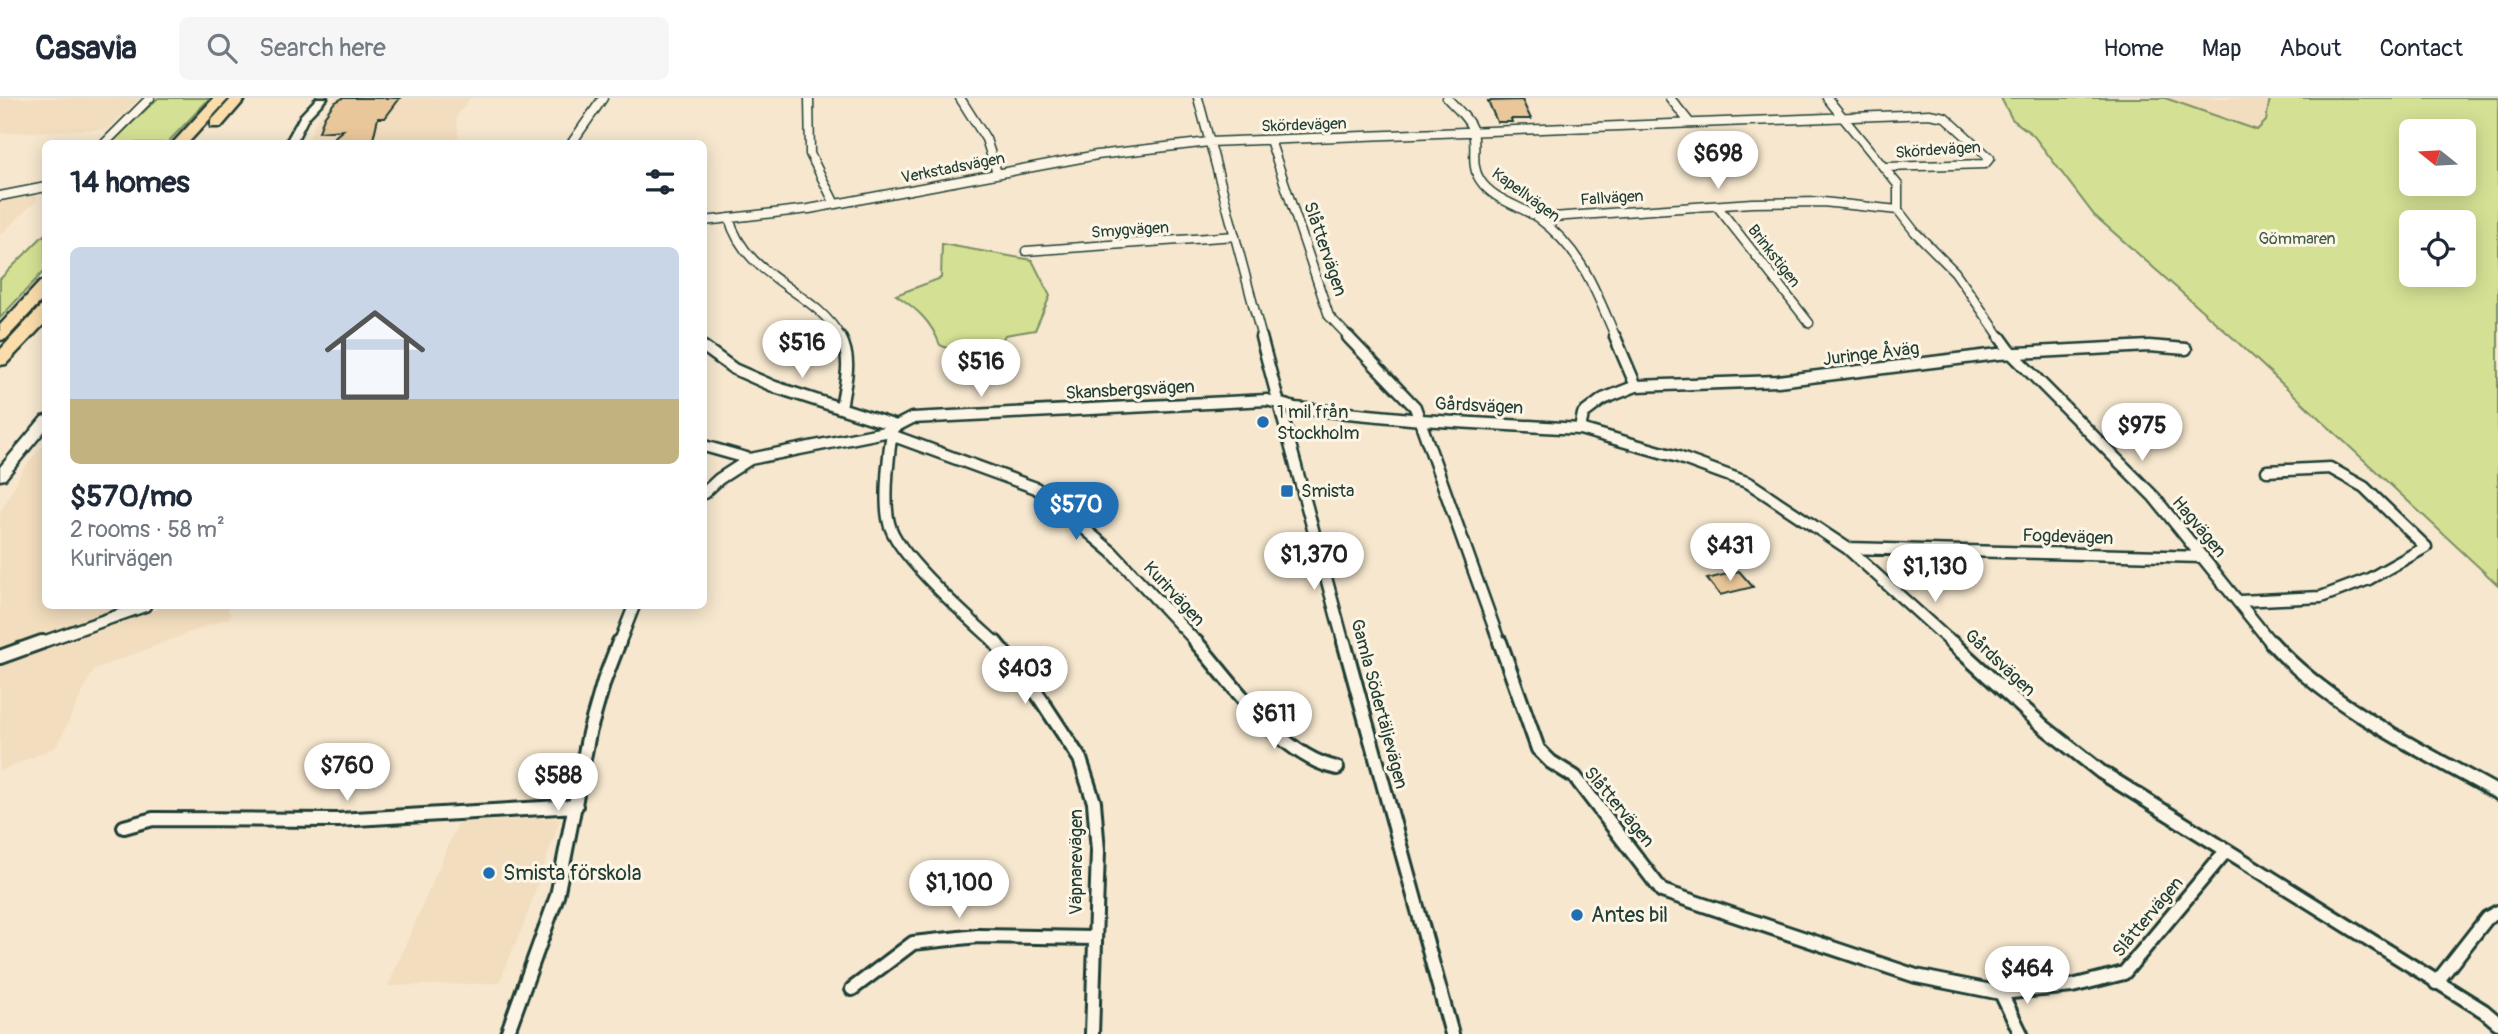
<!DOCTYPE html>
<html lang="en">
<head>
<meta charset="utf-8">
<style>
  body { margin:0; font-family:Pangolin,sans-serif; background:#f6f6f7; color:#1f2937; height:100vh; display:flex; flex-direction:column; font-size:26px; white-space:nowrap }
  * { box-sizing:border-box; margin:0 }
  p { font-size:23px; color:#747a83 }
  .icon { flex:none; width:38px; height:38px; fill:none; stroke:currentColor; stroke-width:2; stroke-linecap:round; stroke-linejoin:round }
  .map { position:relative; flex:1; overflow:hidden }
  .side { position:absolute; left:42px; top:42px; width:665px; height:469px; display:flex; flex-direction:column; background:#fff; border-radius:10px; box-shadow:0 4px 18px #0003 }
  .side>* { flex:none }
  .needle { width:46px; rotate:288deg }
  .fabs { position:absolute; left:2399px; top:21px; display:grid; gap:14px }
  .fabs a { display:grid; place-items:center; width:77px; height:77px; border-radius:10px; background:#fff; box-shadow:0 4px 18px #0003; font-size:35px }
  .price { position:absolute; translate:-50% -60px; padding:0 16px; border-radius:24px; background:#fff; color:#222; font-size:23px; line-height:46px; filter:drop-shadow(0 2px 4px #0008) }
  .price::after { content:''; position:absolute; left:50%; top:42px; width:21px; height:16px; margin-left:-10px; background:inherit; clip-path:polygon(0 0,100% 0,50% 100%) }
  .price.active { background:#1f6fb2; color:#fff }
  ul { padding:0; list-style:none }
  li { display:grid; align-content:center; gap:14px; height:371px; padding:0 28px }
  li span { display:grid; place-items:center; height:217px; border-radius:10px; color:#555 }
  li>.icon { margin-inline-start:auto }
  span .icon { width:126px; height:126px; fill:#fffc; stroke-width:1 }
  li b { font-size:30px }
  h2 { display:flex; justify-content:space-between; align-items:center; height:84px; padding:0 28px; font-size:30px }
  header { display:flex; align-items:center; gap:42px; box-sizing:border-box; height:98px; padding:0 35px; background:#fff; border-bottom:2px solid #e0e1e3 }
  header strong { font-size:33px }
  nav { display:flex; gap:38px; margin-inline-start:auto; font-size:24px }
  .search { width:490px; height:63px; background:#f6f6f7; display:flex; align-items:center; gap:18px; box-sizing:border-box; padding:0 24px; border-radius:10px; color:#747a83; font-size:26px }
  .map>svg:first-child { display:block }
  .built { fill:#f2ddbe }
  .green { fill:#d4e194; stroke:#7a8f64; stroke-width:2; fill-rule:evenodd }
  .building { fill:#e9c79a; stroke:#1f3d34; stroke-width:2 }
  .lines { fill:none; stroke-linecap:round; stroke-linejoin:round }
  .minor-far2-casing { stroke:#1f3d34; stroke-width:11 }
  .minor-far1-casing { stroke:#1f3d34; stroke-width:15 }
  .minor-casing { stroke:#1f3d34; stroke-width:18 }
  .tertiary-casing { stroke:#1f3d34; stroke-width:5 }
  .motorway-casing { stroke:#1f3d34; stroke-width:5 }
  .minor-far2 { stroke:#fcf5e5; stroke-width:8 }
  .minor-far1 { stroke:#fcf5e5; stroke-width:10 }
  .minor { stroke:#fcf5e5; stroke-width:12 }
  .tertiary { fill:#fcf5e5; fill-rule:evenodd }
  .motorway { fill:#fbddab; fill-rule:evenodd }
  .poi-dot { fill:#1f6fb2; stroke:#fcf5e5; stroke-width:2.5 }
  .labels { text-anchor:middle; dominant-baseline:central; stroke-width:6; stroke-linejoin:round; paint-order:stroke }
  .far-street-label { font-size:16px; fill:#1f3d34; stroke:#fcf5e5 }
  .far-park-label { font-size:16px; fill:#435e47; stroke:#fcf5e5 }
  .street-label { font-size:18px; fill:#1f3d34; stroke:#fcf5e5 }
  .poi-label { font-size:18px; fill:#1f3d34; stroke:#fcf5e5; text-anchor:start }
  .near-poi-label { font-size:21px; fill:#1f3d34; stroke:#fcf5e5; text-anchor:start }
</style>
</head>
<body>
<header>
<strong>Casavia</strong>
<div class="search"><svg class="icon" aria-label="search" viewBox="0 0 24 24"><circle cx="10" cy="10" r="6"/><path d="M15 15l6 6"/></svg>Search here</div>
<nav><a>Home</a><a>Map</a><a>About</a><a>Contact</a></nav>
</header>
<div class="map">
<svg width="2498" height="936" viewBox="0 0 2498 936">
  <rect width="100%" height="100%" fill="#f6e7ce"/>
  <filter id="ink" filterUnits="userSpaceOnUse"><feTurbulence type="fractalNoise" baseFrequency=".0143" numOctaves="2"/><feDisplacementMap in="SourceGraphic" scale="14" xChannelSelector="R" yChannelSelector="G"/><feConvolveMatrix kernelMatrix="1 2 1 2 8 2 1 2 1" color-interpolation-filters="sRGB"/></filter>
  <g filter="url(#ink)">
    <path class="built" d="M0,0H140L108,31L0,35Z
      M337,0H470L456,19L459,45L307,46L316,23Z
      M2165,0H2270L2266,23L2257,32Z
      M36,98L37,102L0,137V103Z
      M45,345L46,508H130L0,552V415L24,370Z
      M166,508H228L231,519L94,571L56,649L0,673V569Z
      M546,720L560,721L524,825L499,885L388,888L458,725Z"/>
    <path class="green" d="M158,0H210L167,45H111Z
      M2001,0H2165L2257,32L2266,23L2270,0H2498V487L2232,239L2094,117L2033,37L2012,21ZM2412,33H2464V86H2412ZM2412,124H2464V177H2412Z
      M45,136V172L0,220V181Z
      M942,146L1032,162L1050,198L1035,232L1005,237L987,268L940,247C931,223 917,211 896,197L941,180Z"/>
    <path class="building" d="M343,0H400L385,20H378L372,46H326L343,32L319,34L324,19L334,5Z
      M1522,2L1531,21H1511L1512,24H1497L1488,3Z
      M1739,473L1753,489L1720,497L1707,481Z"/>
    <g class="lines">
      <defs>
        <path id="minor-far2" d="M809,0L810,56L835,106
          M960,0L986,41L997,75
          M1198,0L1262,240
          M1447,0C1455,9 1470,21 1473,34C1477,50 1470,67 1480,82C1493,102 1519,107 1538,120C1582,152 1595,192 1616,240
          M1670,0L1690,25
          M1827,0L1898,87V112L1915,134L1955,174L2001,240
          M1270,42L1329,218L1350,240
          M104,46L150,0
          M571,46L603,0
          M0,98L46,89
          M1717,108L1809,225
          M729,120C746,182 815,191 841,240
          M1538,120L1752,105L1823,104L1898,112
          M704,123L809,111L1097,57L1209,44L1929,16L1945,19L1990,60L1985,66L1886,69
          M1026,153L1235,138"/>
        <path id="minor-far1" d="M840,239C853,263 845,284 841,310
          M1261,239L1344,546
          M1348,239L1415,309L1500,546
          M1615,239L1636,288
          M2000,239L2013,257L2154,399L2272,546
          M704,249L734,271L775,289L893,327C889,351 883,402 889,425C896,457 971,522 997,546
          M1580,331L1583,316L1603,301L1636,288L1778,283L1998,256L2149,248L2186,251
          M891,337L1036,390L1112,454L1198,546
          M704,348L750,361
          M704,395L719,381L750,361L885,334L912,320L1267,302L1295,310L1421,322L1580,331L1678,359L1749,385L1847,450L1953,546
          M1847,450L2203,459
          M2240,503L2321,499L2369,481L2426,449L2364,389L2330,370L2267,373
          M37,546L145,508
          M619,546L634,508"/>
        <path id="minor" d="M995,544L1036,594L1080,661L1094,704L1098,753L1092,936
          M1196,544C1234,587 1280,658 1337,670
          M1344,544L1452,936
          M1500,544L1538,651L1551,664L1575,679L1662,793L1916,878L2001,895L2072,888L2124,875L2225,754
          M1951,544L2044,629L2101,674L2484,913L2498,925
          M2271,544C2329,609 2423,653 2498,695
          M0,559L42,544
          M124,729L153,721L338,722L576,708
          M2436,885L2487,820L2498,814
          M852,891L913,845L978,838L1094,840
          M2001,895L2021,936
          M507,936L557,798L589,635L604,583L619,544"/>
        <path id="tertiary" d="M317,0H327L308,20L295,46H285L301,17Z
          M46,318V331L5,381L0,382V369L42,319Z"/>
        <path id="motorway" d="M214,0H229L187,46H172Z
          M232,0H246L221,29H211V23Z
          M46,183V198L6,241L0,242V227L40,184Z
          M46,208V224L6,266L0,267V252L40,209Z"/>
      </defs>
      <use href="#minor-far2" class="minor-far2-casing"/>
      <use href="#minor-far1" class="minor-far1-casing"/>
      <use href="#minor" class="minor-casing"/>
      <use href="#tertiary" class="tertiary-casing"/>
      <use href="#motorway" class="motorway-casing"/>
      <use href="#minor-far2" class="minor-far2"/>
      <use href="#minor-far1" class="minor-far1"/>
      <use href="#minor" class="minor"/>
      <use href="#tertiary" class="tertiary"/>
      <use href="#motorway" class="motorway"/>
    </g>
  </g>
  <g class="poi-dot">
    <circle cx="1263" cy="324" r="7"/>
    <rect x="1280" y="386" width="14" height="14" rx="3.5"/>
    <circle cx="489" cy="775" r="7"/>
    <circle cx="1577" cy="817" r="7"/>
  </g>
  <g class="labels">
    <g class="far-street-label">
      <text transform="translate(1304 27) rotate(-2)">Skördevägen</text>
      <text transform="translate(1938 52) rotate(-4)">Skördevägen</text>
      <text transform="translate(953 70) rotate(-11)">Verkstadsvägen</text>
      <text transform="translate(1526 97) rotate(36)">Kapellvägen</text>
      <text transform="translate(1612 100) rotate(-4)">Fallvägen</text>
      <text transform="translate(1130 132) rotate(-4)">Smygvägen</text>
      <text transform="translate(1774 158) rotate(52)">Brinkstigen</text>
    </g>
    <g class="far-park-label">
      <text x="2297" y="141">Gömmaren</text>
    </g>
    <g class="street-label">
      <text transform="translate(1325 151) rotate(71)">Slåttervägen</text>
      <text transform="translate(1871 256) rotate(-7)">Juringe Åväg</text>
      <text transform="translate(1130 292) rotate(-3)">Skansbergsvägen</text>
      <text transform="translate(1479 308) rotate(3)">Gårdsvägen</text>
      <text transform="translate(2199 429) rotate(50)">Hagvägen</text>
      <text transform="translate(2068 439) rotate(2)">Fogdevägen</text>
      <text transform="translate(1174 496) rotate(47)">Kurirvägen</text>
      <text transform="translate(2000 565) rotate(43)">Gårdsvägen</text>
      <text transform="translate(1379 606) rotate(75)">Gamla Södertäljevägen</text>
      <text transform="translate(1619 709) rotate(50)">Slåttervägen</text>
      <text transform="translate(1076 764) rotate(-90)">Väpnarevägen</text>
      <text transform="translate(2148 819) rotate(-50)">Slåttervägen</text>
    </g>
    <g class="poi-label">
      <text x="1277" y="314">1 mil från<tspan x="1277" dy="21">Stockholm</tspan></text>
      <text x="1301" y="393">Smista</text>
    </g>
    <g class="near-poi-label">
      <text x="503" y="775">Smista förskola</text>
      <text x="1591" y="817">Antes bil</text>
    </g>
  </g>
</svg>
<div class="fabs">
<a><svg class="needle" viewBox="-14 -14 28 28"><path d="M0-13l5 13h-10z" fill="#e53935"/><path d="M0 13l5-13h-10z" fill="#747a83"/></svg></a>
<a><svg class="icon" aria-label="locate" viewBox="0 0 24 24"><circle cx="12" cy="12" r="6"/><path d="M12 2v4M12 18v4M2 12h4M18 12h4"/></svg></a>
</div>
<b class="price" style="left:1718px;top:93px">$698</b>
<b class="price" style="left:802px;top:282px">$516</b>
<b class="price" style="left:981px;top:301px">$516</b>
<b class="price" style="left:2142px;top:365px">$975</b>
<b class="price active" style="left:1076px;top:444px">$570</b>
<b class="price" style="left:1730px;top:485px">$431</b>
<b class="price" style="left:1314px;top:494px">$1,370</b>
<b class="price" style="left:1935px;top:506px">$1,130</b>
<b class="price" style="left:1025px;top:608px">$403</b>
<b class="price" style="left:1274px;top:653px">$611</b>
<b class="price" style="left:347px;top:705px">$760</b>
<b class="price" style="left:558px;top:715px">$588</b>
<b class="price" style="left:959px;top:822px">$1,100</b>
<b class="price" style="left:2027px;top:908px">$464</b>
<section class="side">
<h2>14 homes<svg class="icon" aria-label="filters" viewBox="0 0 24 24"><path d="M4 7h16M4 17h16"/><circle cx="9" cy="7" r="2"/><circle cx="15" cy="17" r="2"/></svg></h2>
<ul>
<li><span style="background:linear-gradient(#c9d6e8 70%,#c2b280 0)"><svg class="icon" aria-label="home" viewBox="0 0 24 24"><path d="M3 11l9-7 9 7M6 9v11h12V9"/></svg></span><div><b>$570/mo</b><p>2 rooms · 58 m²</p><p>Kurirvägen</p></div></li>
</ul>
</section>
</div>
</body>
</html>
